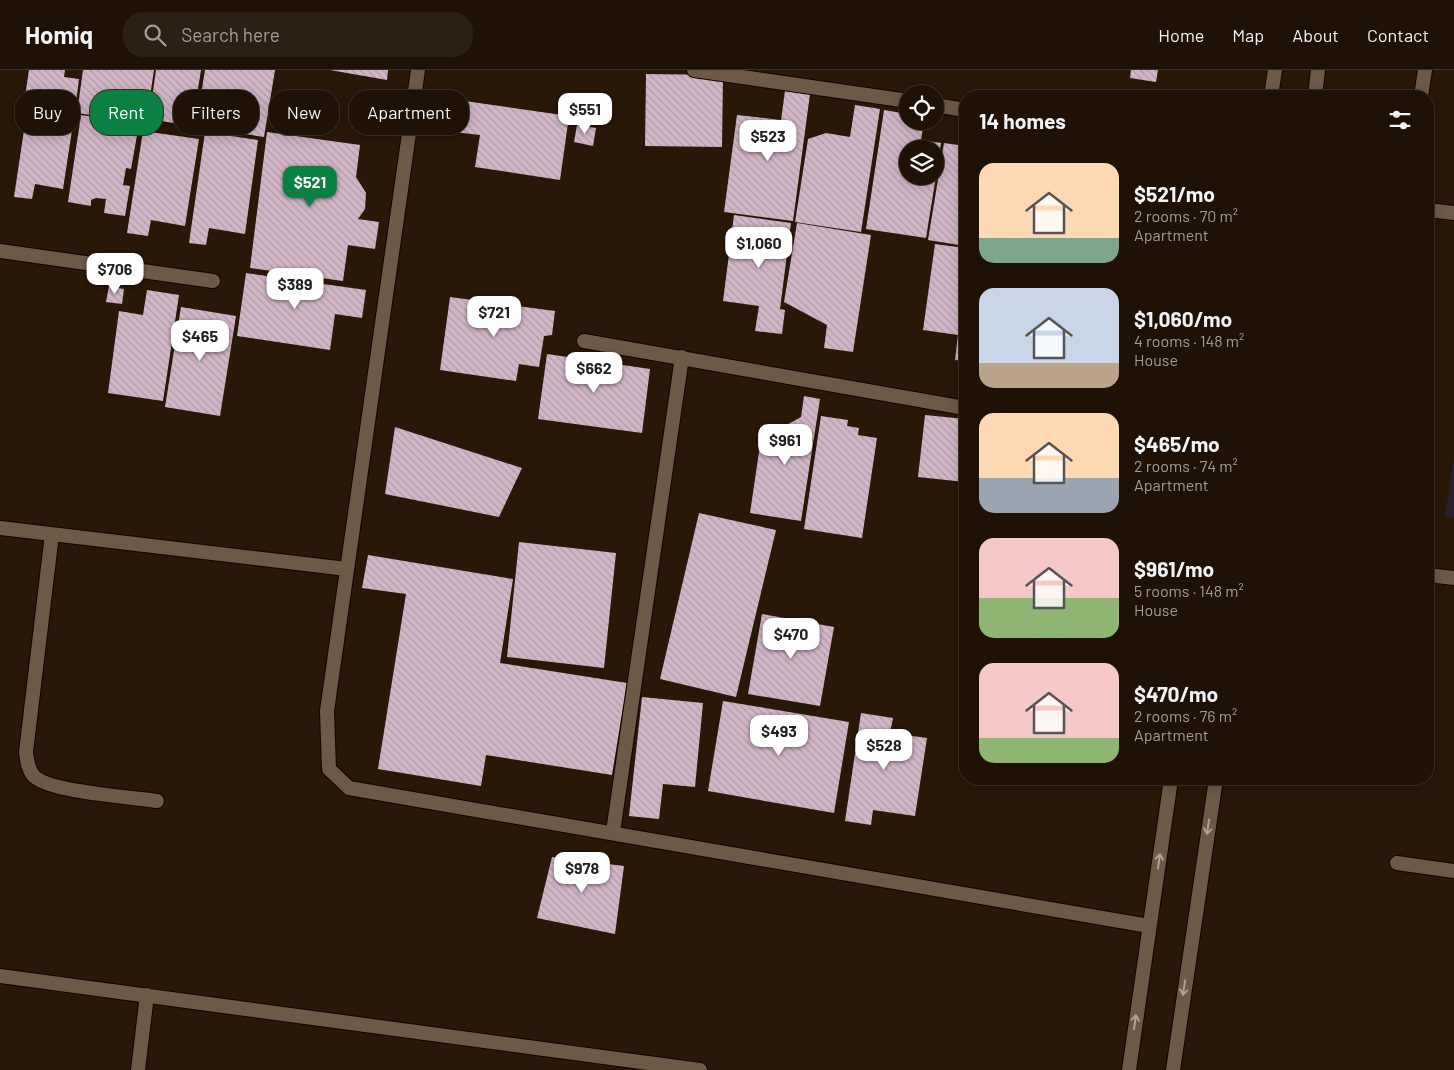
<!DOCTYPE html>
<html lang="en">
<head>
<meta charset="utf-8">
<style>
  body { margin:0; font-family:Barlow,sans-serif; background:#2c1f14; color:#f1f3f6; height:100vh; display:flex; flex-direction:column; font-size:19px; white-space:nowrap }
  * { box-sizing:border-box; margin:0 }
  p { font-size:16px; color:#a19d9b }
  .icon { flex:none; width:28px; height:28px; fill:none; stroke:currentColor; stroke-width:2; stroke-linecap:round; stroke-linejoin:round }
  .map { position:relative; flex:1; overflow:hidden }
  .drawer { position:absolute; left:959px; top:20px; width:475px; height:695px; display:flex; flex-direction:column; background:#1f1106; border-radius:20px; box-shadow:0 2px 12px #0003,0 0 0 1px #3c3128 }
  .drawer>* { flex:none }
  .hud { position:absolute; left:15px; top:20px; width:475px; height:45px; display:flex; gap:10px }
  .controls { position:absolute; left:899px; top:15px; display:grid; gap:10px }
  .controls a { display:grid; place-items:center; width:45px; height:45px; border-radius:50%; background:#1f1106; box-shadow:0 2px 12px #0003,0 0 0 1px #3c3128; font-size:25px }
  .price { position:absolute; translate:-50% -42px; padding:0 11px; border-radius:10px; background:#fff; color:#222; font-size:16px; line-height:32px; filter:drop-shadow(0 1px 2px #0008) }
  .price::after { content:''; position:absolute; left:50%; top:30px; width:15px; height:11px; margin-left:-8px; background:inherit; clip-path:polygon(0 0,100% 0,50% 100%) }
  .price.on { background:#0b8043; color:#fff }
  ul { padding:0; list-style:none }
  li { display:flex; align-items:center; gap:15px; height:125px; padding:0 20px }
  li span { display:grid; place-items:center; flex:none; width:140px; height:100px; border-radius:15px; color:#555 }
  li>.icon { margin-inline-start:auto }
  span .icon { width:60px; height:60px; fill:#fffc; stroke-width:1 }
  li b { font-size:21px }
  h2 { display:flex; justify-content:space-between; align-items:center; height:60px; padding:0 20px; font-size:21px }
  .pill { padding:0 18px; border-radius:20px; background:#1f1106; box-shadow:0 2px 12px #0003,0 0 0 1px #3c3128; font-size:18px; line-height:45px }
  .pill.on { background:#0b8043; color:#fff }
  header { display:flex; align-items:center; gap:30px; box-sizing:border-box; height:70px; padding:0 25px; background:#1f1106; border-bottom:1px solid #3c3128 }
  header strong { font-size:24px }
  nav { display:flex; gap:28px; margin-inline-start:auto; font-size:18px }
  .search { width:350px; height:45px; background:#2c1f14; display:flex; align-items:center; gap:12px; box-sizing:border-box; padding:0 18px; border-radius:20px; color:#a19d9b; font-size:19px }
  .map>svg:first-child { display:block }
  .commercial { fill:#291f2d }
  .building { fill:url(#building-back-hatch) }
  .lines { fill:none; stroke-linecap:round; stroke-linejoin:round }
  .minor-casing { stroke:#110300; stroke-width:16 }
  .minor { stroke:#6e5947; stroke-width:14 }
  .oneway { stroke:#b2a294 }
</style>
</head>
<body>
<header>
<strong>Homiq</strong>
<div class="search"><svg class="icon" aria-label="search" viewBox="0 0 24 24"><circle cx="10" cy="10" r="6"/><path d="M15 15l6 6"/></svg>Search here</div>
<nav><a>Home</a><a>Map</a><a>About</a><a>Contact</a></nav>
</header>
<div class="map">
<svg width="1454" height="1000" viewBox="0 0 1454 1000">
  <defs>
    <pattern id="building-back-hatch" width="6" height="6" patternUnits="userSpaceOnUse" patternTransform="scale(1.25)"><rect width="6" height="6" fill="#d2b6c7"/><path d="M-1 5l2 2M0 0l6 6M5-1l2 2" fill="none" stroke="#b09aa6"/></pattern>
  </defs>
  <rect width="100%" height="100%" fill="#291708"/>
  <path class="commercial" d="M1454,385V448L1445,447Z"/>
  <path class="building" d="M29,0H65L64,7L79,9L75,40L24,33Z
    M83,0H154L146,53L77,43Z
    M156,0H201L192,56L149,49Z
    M205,0H275L264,67L196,56Z
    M330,0H388L387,10Z
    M1131,0H1158L1156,12L1130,8Z
    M646,4L723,5L722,77L645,76Z
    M785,21L810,24L793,151L724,142L737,45L781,50Z
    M458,30L569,46L560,110L475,97L480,65L454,62Z
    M855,35L880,39L861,162L795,152L808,69L826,63L850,67Z
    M27,40L74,47L63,119L35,114L32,129L14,127Z
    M884,40L908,44V51H924L921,70L941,73L936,103L935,79H908V106H936L926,168L866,159Z
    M81,45L139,54L131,99L126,98L123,115L130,116L125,146L104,143L106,129L96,128L91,130V136L68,132Z
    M577,55L596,58L593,76L574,72Z
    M143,61L199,69L185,156L151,150L148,166L127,163Z
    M205,62L258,70L245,164L209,158L206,175L189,173Z
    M267,62L360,75L356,107L366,123L365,139L358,149L379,152L375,179L348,175L343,211L250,198Z
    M944,73L965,76V176L928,170Z
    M734,145L791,153L780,239L785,240L782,264L755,261L759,236L723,231Z
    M797,153L871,165L853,282L824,278L827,255L784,232Z
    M935,174L965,178V291L955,290L958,265L923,260Z
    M246,203L366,220L362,248L335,244L330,280L237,266Z
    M109,216L124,219L122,234L106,232Z
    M147,220L179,225L163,331L108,323L119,241L143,245Z
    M450,227L555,241L552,265L544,266L539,297L519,294L516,311L440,300Z
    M181,237L236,246L220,346L165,337Z
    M547,284L650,299L642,363L538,349Z
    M804,326L820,329L801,451L750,443L763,355L781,358L801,347Z
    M925,345L965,349V412L918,407Z
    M821,346L848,350L847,356L859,358L858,365L877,368L862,468L804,459Z
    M395,357L522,398L499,447L385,424Z
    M699,443L776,460L736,627L660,609Z
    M519,472L616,483L604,598L507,587Z
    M368,485L513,509L500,593L627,613L612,705L486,685L481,716L378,699L406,524L362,518Z
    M762,544L834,557L820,636L748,624Z
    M642,627L703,633L695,717L663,714L659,749L629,746Z
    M723,631L849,652L834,743L708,721Z
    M861,643L893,648L890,663L927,668L915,746L873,740L871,755L845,751Z
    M552,787L624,796L615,864L537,848Z"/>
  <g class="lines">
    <defs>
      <path id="minor" d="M418,0L327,641L329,699L349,718L1149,856
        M694,0L908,31
        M1271,26L1275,0
        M1315,26L1318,0
        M1421,26L1425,0
        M935,35L965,40
        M1428,140L1454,143
        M0,181L213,211
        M584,271L965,338
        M0,458L347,499
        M52,464L26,682C27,690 28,701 35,707C51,722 132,727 157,731
        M1428,505L1454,508
        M613,762L682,287
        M1397,793L1454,801
        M0,906L700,1000
        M138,1000L147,925
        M1129,1000L1171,709
        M1173,1000L1216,709"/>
    </defs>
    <use href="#minor" class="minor-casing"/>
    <use href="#minor" class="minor"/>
  </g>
  <defs><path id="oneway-shaft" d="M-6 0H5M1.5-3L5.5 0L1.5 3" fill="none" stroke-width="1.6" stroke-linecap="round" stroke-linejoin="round" transform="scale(1.25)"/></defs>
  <g class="oneway">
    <use href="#oneway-shaft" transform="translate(1208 757) rotate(98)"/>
    <use href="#oneway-shaft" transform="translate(1159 791) rotate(-82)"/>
    <use href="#oneway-shaft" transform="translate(1184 918) rotate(98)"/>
    <use href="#oneway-shaft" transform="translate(1135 952) rotate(-82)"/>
  </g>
</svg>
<div class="controls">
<a><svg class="icon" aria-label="locate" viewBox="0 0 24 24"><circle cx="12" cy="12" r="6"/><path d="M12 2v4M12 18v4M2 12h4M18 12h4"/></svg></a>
<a><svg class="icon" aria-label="layers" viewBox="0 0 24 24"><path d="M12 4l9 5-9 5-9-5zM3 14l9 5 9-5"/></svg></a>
</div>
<b class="price" style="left:585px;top:65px">$551</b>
<b class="price" style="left:768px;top:92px">$523</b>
<b class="price on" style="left:310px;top:138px">$521</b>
<b class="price" style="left:759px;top:199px">$1,060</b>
<b class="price" style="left:115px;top:225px">$706</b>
<b class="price" style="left:295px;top:240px">$389</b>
<b class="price" style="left:494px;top:268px">$721</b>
<b class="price" style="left:200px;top:292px">$465</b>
<b class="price" style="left:594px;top:324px">$662</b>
<b class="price" style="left:785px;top:396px">$961</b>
<b class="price" style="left:791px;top:590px">$470</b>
<b class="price" style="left:779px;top:687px">$493</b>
<b class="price" style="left:884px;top:701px">$528</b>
<b class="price" style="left:582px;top:824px">$978</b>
<div class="hud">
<a class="pill">Buy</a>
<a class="pill on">Rent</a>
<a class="pill">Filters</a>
<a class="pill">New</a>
<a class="pill">Apartment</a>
</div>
<section class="drawer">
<h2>14 homes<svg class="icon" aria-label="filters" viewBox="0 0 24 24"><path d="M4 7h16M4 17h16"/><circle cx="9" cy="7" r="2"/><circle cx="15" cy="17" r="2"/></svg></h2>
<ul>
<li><span style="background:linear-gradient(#ffd9b3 75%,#7fa58c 0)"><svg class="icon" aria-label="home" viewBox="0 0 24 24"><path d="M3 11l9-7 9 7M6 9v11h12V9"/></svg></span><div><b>$521/mo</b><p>2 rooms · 70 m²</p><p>Apartment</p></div></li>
<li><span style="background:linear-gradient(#c9d6e8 75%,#b9a48a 0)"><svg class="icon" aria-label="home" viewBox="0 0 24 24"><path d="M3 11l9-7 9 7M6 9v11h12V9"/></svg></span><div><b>$1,060/mo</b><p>4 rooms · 148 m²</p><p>House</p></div></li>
<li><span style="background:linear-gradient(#ffd9b3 65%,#9aa5b1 0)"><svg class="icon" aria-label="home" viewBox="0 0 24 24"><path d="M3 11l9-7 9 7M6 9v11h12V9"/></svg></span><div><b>$465/mo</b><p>2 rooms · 74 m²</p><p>Apartment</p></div></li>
<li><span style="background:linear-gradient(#f6c9c9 60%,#8fb573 0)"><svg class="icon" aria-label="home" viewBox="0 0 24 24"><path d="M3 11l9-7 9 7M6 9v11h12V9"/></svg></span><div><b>$961/mo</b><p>5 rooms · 148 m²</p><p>House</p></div></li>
<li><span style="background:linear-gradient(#f6c9c9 75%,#8fb573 0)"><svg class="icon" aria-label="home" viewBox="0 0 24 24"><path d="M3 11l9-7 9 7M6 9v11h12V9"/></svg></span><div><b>$470/mo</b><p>2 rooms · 76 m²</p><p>Apartment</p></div></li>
</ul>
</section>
</div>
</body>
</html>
